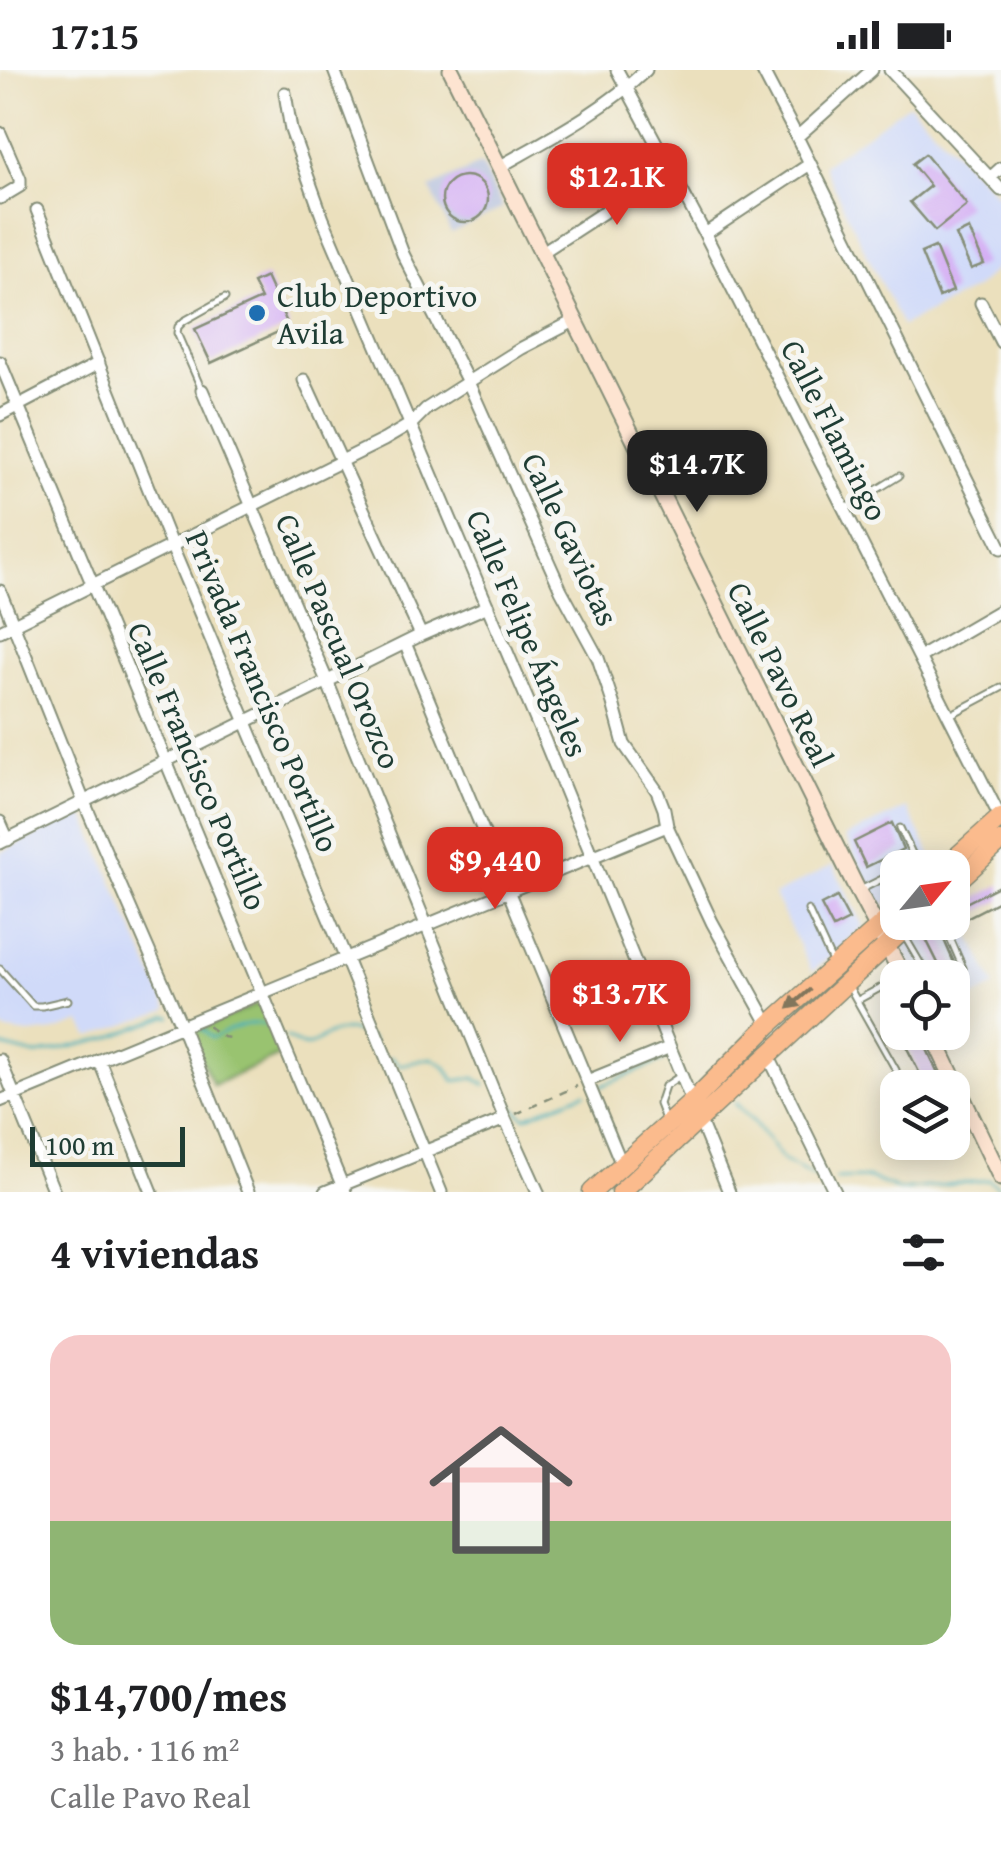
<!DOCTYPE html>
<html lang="es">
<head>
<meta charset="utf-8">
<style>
  body { margin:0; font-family:"Gentium Book Plus",serif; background:#f6f6f6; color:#202124; height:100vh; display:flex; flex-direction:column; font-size:38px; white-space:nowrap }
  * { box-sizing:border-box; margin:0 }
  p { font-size:32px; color:#757577 }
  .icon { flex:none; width:55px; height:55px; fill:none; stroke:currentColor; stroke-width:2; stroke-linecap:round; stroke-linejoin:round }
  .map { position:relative; height:1122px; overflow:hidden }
  .panel { display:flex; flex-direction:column; background:#fff; flex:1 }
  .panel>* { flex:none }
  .needle { width:65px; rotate:61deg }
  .fabs { position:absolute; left:880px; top:780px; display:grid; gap:20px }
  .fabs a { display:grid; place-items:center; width:90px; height:90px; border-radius:20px; background:#fff; box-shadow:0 5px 25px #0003; font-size:50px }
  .scale { position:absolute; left:30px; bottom:25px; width:155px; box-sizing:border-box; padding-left:10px; border:5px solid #1f3d34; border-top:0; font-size:28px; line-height:35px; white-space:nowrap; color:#1f3d34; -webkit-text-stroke:8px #f6f6f2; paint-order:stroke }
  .price { position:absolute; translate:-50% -85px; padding:0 22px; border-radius:20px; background:#d93025; color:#fff; font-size:32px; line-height:65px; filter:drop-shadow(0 2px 5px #0008) }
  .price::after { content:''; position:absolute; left:50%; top:60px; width:30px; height:22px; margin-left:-15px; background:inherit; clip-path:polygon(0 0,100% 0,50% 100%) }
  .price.on { background:#222; color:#fff }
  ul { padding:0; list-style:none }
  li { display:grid; align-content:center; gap:20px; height:530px; padding:0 50px }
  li+li { border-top:2px solid #e0e0e0 }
  li span { display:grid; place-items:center; height:310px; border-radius:30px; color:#555 }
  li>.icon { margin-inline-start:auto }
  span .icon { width:180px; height:180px; fill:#fffc; stroke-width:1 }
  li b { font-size:42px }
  h2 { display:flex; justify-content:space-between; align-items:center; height:120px; padding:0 50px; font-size:42px }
  .status { display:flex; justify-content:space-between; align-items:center; height:70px; padding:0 50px; background:#fff; direction:ltr }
  .status svg { height:28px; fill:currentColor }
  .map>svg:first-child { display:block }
  .built { fill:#d0daf9 }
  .industrial { fill:#bac4de }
  .green { fill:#99c36f; stroke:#5c8052; stroke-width:2.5 }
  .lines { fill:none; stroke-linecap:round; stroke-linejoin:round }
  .stream { stroke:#40b0bc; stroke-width:2.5 }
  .building { fill:#d4aef4 }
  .lane-casing { stroke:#858e78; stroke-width:9 }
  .street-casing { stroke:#858e78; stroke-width:15 }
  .secondary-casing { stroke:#858e78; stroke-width:19 }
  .primary-casing { stroke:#858e78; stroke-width:21 }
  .path { stroke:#858e78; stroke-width:2.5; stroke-dasharray:8 8; stroke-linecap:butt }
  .lane { stroke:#fff; stroke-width:5 }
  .street { stroke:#fff; stroke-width:11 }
  .secondary { stroke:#fde4d1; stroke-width:15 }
  .primary { stroke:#fbbb8d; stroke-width:18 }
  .oneway { fill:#82765c }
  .poi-dot { fill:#1f6fb2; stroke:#f6f6f2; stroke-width:4 }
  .labels { text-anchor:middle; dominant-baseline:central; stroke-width:10; stroke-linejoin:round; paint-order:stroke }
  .poi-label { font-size:32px; fill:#1f3d34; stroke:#f6f6f2; text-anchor:start }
  .street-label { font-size:32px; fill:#1f3d34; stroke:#f6f6f2 }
</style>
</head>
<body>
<div class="status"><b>17:15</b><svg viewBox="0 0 49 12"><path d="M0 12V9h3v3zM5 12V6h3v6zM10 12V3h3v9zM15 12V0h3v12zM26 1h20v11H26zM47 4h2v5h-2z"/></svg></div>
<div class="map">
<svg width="1001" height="1122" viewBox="0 0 1001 1122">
  <rect width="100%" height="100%" fill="#f6f6f2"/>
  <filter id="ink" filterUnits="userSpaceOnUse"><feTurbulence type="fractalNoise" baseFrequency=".01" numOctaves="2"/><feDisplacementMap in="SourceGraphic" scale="20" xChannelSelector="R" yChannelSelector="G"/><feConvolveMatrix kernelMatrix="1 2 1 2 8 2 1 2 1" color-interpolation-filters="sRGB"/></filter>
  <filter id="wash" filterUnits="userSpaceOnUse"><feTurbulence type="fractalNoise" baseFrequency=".0048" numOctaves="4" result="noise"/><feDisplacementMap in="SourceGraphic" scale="40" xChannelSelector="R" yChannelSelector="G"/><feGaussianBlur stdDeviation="2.25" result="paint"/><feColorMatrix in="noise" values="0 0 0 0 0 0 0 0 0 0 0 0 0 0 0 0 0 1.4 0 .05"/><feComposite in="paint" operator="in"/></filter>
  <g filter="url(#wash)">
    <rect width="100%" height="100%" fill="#ebe0bd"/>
    <path class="built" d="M909,34L1001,129V194L974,219L902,256L823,95Z
      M907,738L934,791L927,797L898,798L897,823L881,838L845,767Z
      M83,742L168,940L90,967L81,952L54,961L29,964L3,960L0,952V783Z
      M833,795L864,856L812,902L774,825Z
      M953,831L995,916L953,938L952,908L917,907L900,871L924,853L952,852Z"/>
    <path class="industrial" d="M481,94L503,138L451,163L430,118Z"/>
    <path class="green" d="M262,932L284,984L213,1015L190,964Z"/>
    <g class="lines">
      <path class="stream" d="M197,955L212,968C231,960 251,947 270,957
        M286,967C292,971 301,977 310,975C315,973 320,969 325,966C342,958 360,958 373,971
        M0,976L35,985L110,968L167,946L171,947
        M390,987L400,995L431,988L445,996L454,1011L475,1008L485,1015
        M597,1018L664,990
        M504,1029L525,1047L585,1023
        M735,1033L754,1052L784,1091L811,1105L823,1107
        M836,1109L869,1108L900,1120L989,1110L1001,1119"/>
    </g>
    <g id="blocks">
      <path class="building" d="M925,84L967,135L935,161L910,132L930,116L912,94Z
        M442 129a23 23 0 1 1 46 0a23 23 0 1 1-46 0Z
        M969,159L984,194L971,199L956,165Z
        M935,177L953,221L939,227L921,183Z
        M266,207L289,257L211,293L195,259L261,229L253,213Z
        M892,753L903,779L866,797L854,772Z
        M1001,815V830L966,848L960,836Z
        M837,827L849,850L833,858L821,835Z
        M938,856L955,895L942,901L923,863Z
        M899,962H919L945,1018H927Z"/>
    </g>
  </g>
  <g filter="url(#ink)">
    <use href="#blocks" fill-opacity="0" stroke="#858e78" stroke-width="2.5"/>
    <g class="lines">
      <defs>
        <path id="lane" d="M201,318L177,263L178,257L184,251L225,228
          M847,438L899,406
          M952,644L1001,618
          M900,758L919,798
          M906,798L916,792
          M860,820L898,801
          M808,840L833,894
          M943,852L963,898L947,908
          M905,867L929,908
          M0,899L33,936H42L68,930
          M848,915L896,1000
          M858,930L898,908
          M666,1052L659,1034L665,1016L680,1006"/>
        <path id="street" d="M334,0L403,184L468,312L561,520L598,588L613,633L624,674L657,721L664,739L667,756L712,852L769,955
          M617,0L705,164L1000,747
          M762,0L797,67L1001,478
          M890,0L1001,120
          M285,23L291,60L323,149L544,669L729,1122
          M0,63L20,109V116L0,128
          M797,67L872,0
          M499,97C550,68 603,41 646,0
          M990,108L1001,98
          M37,140L172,477L346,889L441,1122
          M705,164L810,94
          M541,183L670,99
          M981,233L1001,272
          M0,292L345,1122
          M304,310L421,565
          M202,320L327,611L505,1049L538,1122
          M0,345L99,293
          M0,521L84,732L182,957L248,1122
          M0,561L384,370L411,354L426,339L468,312L522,278L574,251
          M405,573L622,1095
          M920,587L1001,540
          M0,752L8,770
          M0,773L421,565L488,536
          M768,985L835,1122
          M0,990L54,1122
          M99,990L152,1122
          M587,1011L668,978
          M0,1031L667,756
          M325,1122L505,1049"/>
        <path id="secondary" d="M451,0L858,821L904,908
          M931,962L1001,1108"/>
        <path id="primary" d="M944,798L1001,747
          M952,816L1001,771
          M592,1122L691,1033L769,955L898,840
          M621,1122L912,852"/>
      </defs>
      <use href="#lane" class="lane-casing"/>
      <use href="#street" class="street-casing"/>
      <use href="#secondary" class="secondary-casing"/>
      <use href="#primary" class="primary-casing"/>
      <path class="path" d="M208,956L223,967L230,968
        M516,1044L577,1016"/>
      <use href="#lane" class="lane"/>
      <use href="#street" class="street"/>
      <use href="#secondary" class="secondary"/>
      <use href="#primary" class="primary"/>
    </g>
    <defs><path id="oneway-solid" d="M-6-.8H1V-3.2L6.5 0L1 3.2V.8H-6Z" transform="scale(2.5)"/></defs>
    <use class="oneway" href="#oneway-solid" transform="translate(799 929) rotate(139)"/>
  </g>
  <circle class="poi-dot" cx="257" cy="243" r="10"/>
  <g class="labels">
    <g class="poi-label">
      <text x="277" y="225">Club Deportivo<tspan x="277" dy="37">Avila</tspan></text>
    </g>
    <g class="street-label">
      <text transform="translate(835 360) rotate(63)">Calle Flamingo</text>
      <text transform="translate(571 469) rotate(65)">Calle Gaviotas</text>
      <text transform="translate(528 563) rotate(67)">Calle Felipe Ángeles</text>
      <text transform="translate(339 571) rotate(67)">Calle Pascual Orozco</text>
      <text transform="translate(781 604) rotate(64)">Calle Pavo Real</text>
      <text transform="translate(263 621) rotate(67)">Privada Francisco Portillo</text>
      <text transform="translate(198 696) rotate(67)">Calle Francisco Portillo</text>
    </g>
  </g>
</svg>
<div class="fabs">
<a><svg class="needle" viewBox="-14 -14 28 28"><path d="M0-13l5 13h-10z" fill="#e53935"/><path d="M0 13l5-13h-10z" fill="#757577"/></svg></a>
<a><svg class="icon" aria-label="locate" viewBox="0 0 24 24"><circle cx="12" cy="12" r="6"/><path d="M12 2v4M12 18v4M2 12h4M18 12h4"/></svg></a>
<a><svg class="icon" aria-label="layers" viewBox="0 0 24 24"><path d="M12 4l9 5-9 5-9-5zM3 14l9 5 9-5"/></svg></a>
</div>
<div class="scale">100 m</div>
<b class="price" style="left:617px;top:158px">$12.1K</b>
<b class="price on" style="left:697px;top:445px">$14.7K</b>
<b class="price" style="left:495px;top:842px">$9,440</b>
<b class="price" style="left:620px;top:975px">$13.7K</b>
</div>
<section class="panel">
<h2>4 viviendas<svg class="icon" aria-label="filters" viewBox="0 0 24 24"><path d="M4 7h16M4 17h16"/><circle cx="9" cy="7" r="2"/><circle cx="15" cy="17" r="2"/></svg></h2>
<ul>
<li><span style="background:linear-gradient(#f6c9c9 60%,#8fb573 0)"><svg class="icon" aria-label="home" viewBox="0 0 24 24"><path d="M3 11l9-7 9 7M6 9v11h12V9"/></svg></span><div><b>$14,700/mes</b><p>3 hab. · 116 m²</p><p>Calle Pavo Real</p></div></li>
</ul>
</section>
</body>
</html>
